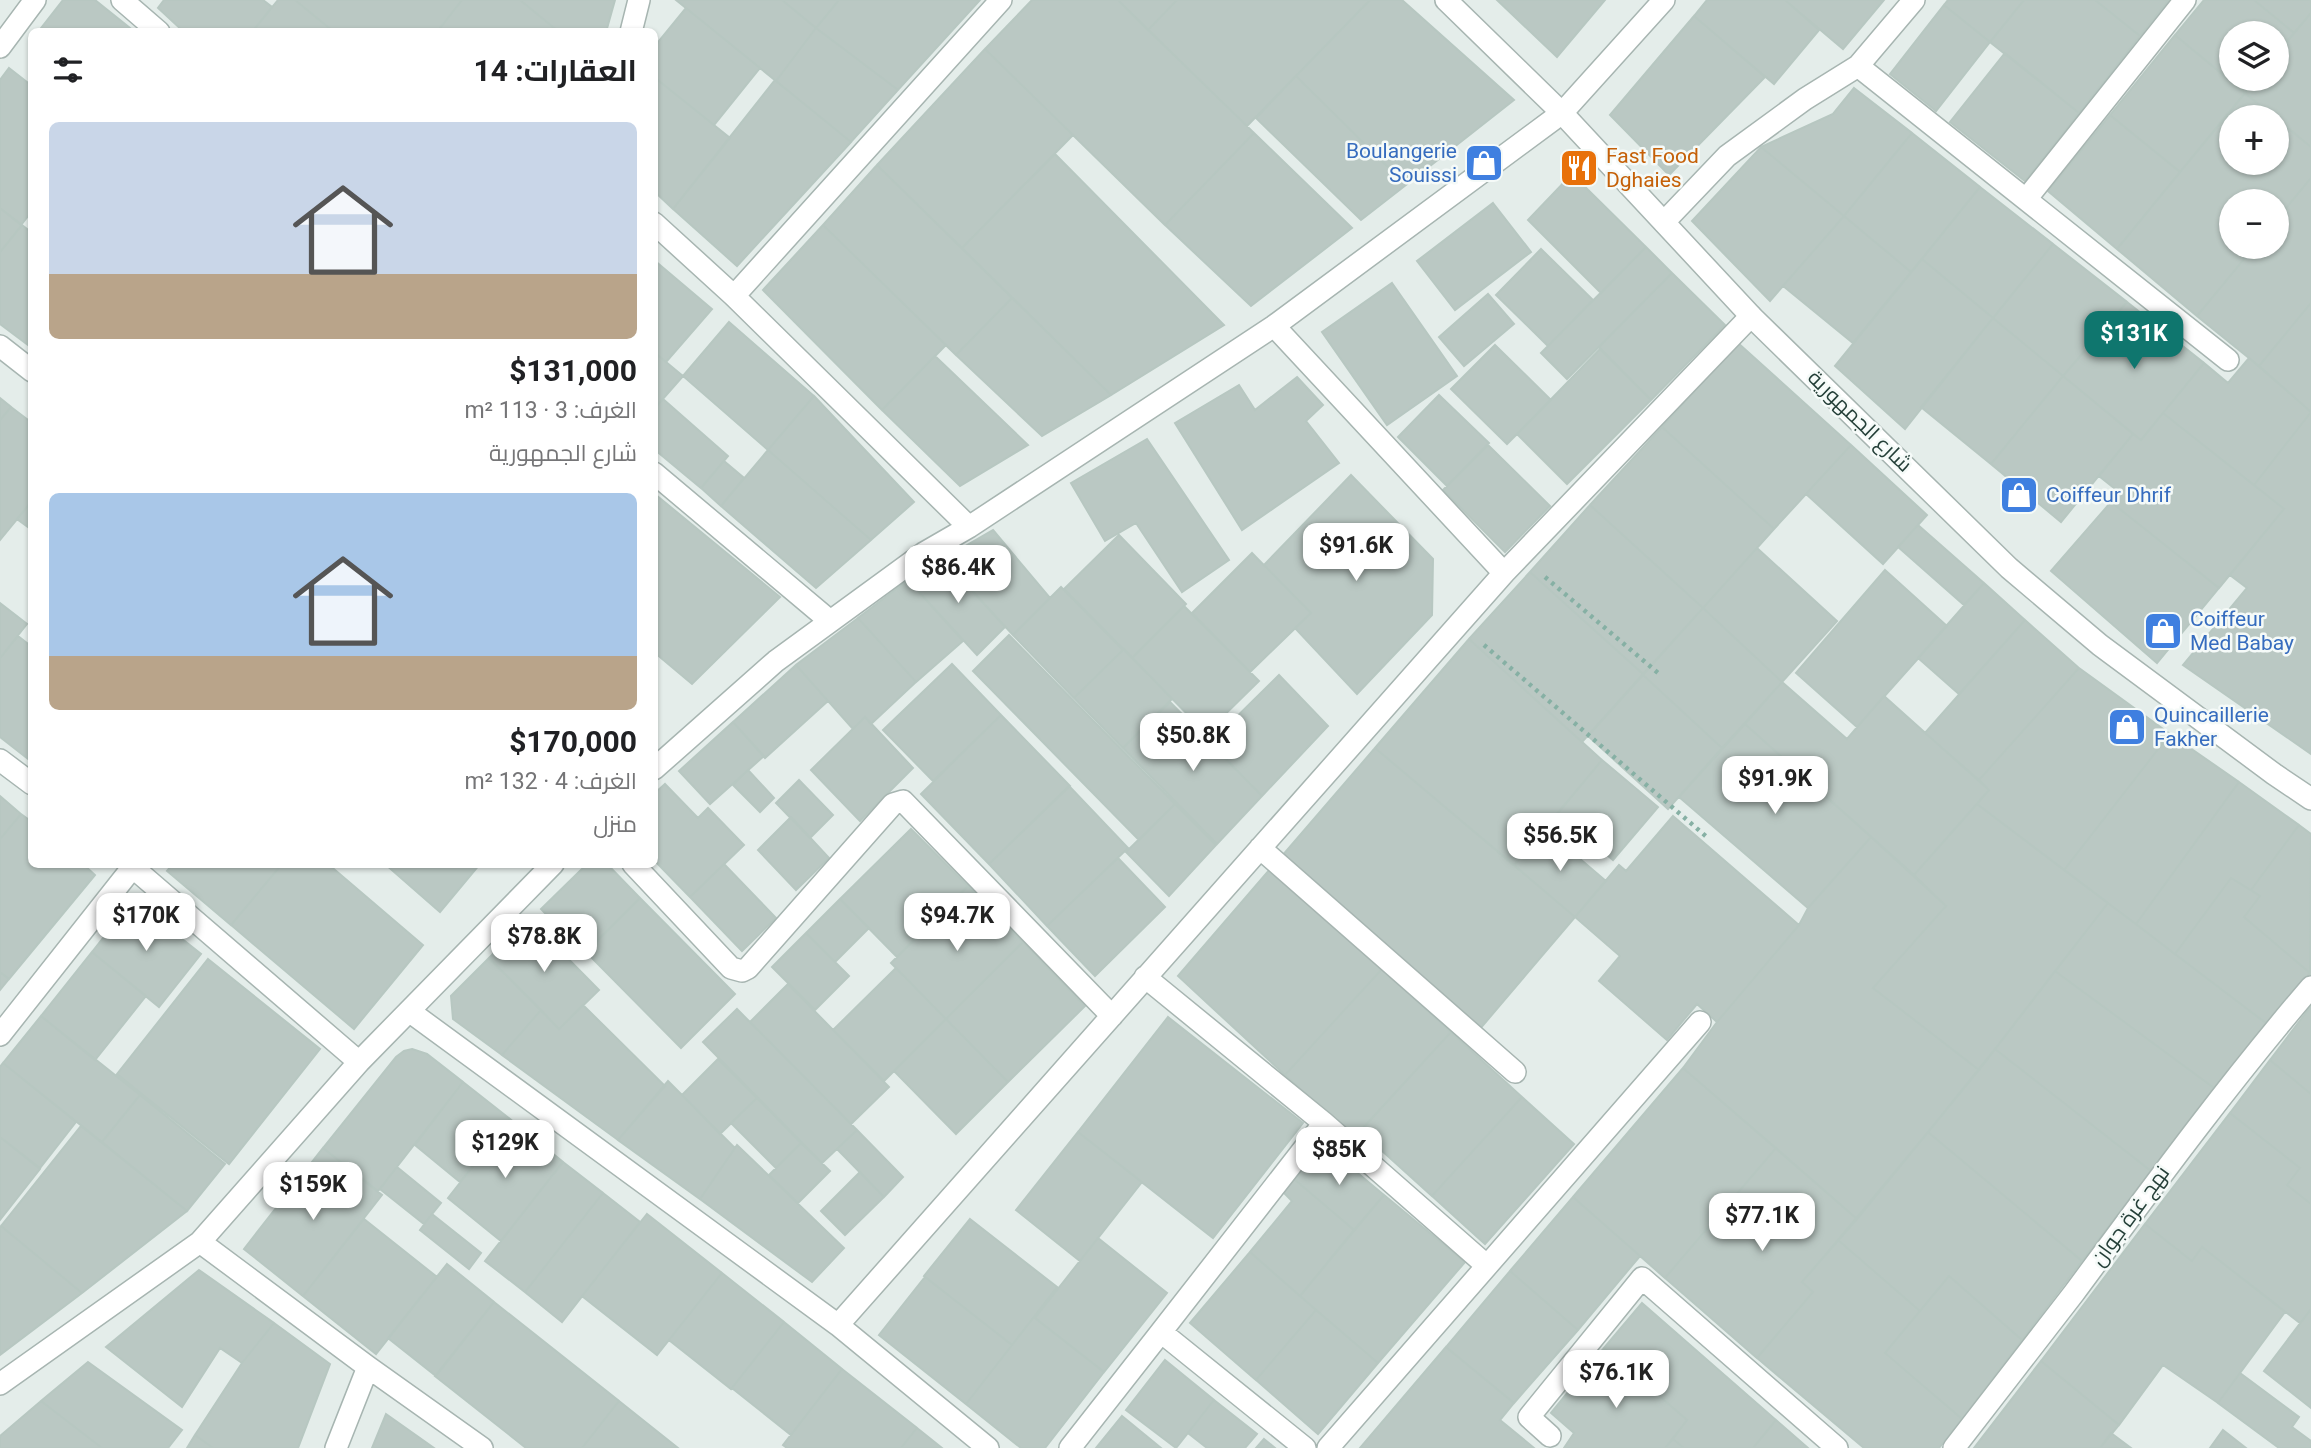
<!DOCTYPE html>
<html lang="ar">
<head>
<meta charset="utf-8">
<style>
  body { margin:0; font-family:Roboto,Cairo,sans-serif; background:#f2f2f2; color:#202124; direction:rtl; height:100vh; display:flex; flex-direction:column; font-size:26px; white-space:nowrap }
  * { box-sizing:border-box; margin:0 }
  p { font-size:23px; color:#757577 }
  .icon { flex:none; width:38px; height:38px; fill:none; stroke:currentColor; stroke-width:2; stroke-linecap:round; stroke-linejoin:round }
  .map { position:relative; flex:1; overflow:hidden; direction:ltr }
  .details { position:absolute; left:28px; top:28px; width:630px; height:840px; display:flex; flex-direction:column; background:#fff; border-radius:10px; box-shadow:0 2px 5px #0004; direction:rtl }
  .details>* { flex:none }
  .buttons { position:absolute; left:2219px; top:21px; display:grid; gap:14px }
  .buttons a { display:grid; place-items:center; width:70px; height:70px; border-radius:50%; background:#fff; box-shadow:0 2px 5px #0004; font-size:35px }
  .price { position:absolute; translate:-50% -60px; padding:0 16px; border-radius:14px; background:#fff; color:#222; font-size:23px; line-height:46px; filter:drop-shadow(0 2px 4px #0008) }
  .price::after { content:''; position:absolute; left:50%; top:42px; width:21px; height:16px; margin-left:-10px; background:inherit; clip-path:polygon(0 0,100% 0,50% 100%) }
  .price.active { background:#0f766e; color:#fff }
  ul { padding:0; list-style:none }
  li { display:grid; align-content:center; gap:14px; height:371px; padding:0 21px }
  li span { display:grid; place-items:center; height:217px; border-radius:10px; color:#555 }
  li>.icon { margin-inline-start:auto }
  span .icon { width:126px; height:126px; fill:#fffc; stroke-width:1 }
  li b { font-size:30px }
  h2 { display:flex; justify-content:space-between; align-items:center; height:84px; padding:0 21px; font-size:30px }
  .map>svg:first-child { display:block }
  .building { fill:#bac8c3; stroke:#b7c7c1; stroke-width:2 }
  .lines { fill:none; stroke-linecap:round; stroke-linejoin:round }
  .minor-casing { stroke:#a7b5b1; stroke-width:24 }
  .tertiary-casing { stroke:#a7b5b1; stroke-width:24 }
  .path { stroke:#86b0a4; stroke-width:4.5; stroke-dasharray:3.5 5; stroke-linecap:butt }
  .minor { stroke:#fff; stroke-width:21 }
  .tertiary { stroke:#fff; stroke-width:21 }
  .labels { text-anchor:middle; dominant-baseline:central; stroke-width:5; stroke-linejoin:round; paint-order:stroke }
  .shop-label { font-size:21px; fill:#366cbe; stroke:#f5faf8; text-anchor:start }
  .food-label { font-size:21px; fill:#c56008; stroke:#f5faf8; text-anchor:start }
  .street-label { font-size:21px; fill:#243f38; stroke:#f5faf8 }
</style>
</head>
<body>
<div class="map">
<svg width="2311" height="1448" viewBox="0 0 2311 1448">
  <rect width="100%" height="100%" fill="#e4edea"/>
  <path class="building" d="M63,0H95L135,32H38Z
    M164,0H263L272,7L252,32H184L158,8Z
    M278,0H295L334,32H252Z
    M295,0H462L437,32H334Z
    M462,0H520L559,32H437Z
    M520,0H615L606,32H559Z
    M676,0H782L816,28L776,81Z
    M782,0H839L816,28Z
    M839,0H980L898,90L816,28Z
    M1032,0H1118L1254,133L1165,225L985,49Z
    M1118,0H1177L1148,30Z
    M1177,0H1370L1247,126L1148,30Z
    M1370,0H1402L1514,100L1406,185L1296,76Z
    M1497,0H1605L1557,57Z
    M1707,0H1785L1819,30L1774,84L1694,16Z
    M1785,0H1884L1843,49Z
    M1948,0H2024L1990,42L1944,5Z
    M2024,0H2095L2140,36L2079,113L1990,42Z
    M2095,0H2169L2140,36Z
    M2204,0H2254L2294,33L2277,54V33H2231V79H2257L2245,93L2175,35Z
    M2254,0H2311V13L2294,33Z
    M1944,5L1990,42L1936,111L1890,74Z
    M686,8L760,68L714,125L654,77V47Z
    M2311,13V147L2245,93L2257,79H2277V54Z
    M1694,16L1765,77L1669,175L1610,115Z
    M816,28L898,90L851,142L776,81Z
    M2175,35L2245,93L2180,172L2110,115Z
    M985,49L1073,135L962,248L877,165Z
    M2005,53L2079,113L2025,181L1950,122Z
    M9,68L32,86V211L21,225L0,208V80Z
    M1296,76L1406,185L1361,220L1256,118Z
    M654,77L730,138L673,209L654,191Z
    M775,80L851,142L737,266L673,209Z
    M1854,88L1912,133L1844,216L1761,147L1833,114Z
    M2245,93L2274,117H2231V163H2277V119L2311,147V178L2277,219V201H2231V247H2254L2197,316L2117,249Z
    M2110,115L2180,172L2117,249L2048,191Z
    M1254,133L1352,228L1251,306L1165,225Z
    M1912,133L1980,187L1911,272L1844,216Z
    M1761,147L1844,216L1770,301L1692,221Z
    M1055,154L1224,325L1111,395L962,248Z
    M877,165L1012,298L956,355L823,225Z
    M1572,174L1646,247L1601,293L1528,220Z
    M2311,178V303L2259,366L2197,316L2254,247H2277V219Z
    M1980,187L2053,244L1993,318L1922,259Z
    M1493,203L1531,252L1455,310L1417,261Z
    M0,208L22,225L0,252Z
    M1844,216L1911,272L1853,343L1783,286Z
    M22,225L32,233V348L0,324V252Z
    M823,225L946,345L882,410L763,290Z
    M2053,244L2127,302L2063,376L1993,318Z
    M1646,247L1672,273L1567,379L1541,353Z
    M1541,249L1593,300L1548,346L1496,295Z
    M1922,259L1993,318L1905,429L1835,366Z
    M654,260L712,309L666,362L654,352Z
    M1672,273L1725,325L1651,400L1599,347Z
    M1392,283L1457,376L1387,425L1322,332Z
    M1488,294L1514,324L1464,366L1439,337Z
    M1012,298L1111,395L1042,436L956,355Z
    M2127,302L2204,363L2141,440L2063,376Z
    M2311,303V412L2259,366Z
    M1993,318L2063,376L1991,464L1921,407Z
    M729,322L814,396L768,450L683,376Z
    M1738,343L1851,445L1774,529L1662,427Z
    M1495,345L1551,400L1507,444L1451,389Z
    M1600,349L1651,400L1567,484L1517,434Z
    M654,352L683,376L654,409Z
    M935,356L1028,445L960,486L882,410Z
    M2249,358L2311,412L2254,485L2163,413L2204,363L2228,383Z
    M2063,376L2133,434L2061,522L1991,464Z
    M1297,377L1323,405L1306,421L1339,463L1242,530L1175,423L1239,385L1255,410Z
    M1439,395L1489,443L1447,486L1398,437Z
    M814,396L914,502L871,540L768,450Z
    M0,398L11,407L0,420Z
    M663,399L728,456L701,488L654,449V409Z
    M11,407L32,423V501L0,540V420Z
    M2311,412V754L2183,665L2247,588L2230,575L2284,509L2254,485Z
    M2163,413L2284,509L2219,588L2111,502L2119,492L2099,476L2133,434L2141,440Z
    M1662,427L1774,529L1703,608L1590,505Z
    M1147,439L1229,560L1182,592L1136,523L1105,541L1071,483Z
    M1488,445L1550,506L1505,552L1443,490Z
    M1851,445L1927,515L1883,564L1806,494Z
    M768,450L871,540L816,588L721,506Z
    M724,461L744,478L721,506L701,488Z
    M1351,475L1433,559L1432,615L1357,694L1295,628L1311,613L1264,565Z
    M656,495L780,597L692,684L654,652Z
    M32,501V530L17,519Z
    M2111,502L2219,588L2157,663L2051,571Z
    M1590,505L1703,608L1643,674L1530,572Z
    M1918,525L1984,583L1964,605L1898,547Z
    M993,530L1050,598L1013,635L943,559Z
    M1119,535L1186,604L1132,658L1064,589Z
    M1757,548L1837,621L1782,682L1703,608Z
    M1252,553L1311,613L1250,672L1192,613Z
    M943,559L1005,627L977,655L908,580Z
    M1885,570L1947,626L1857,727L1796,673Z
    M1530,572L1643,674L1582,742L1469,639Z
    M908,580L963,641L916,682L858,618Z
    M1984,583L2025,620L1959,694L1918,658Z
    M1061,587L1123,650L1074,698L1013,635Z
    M0,603L27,624L0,658Z
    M1184,606L1259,681L1206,733L1132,658Z
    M1703,608L1782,682L1722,748L1643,675Z
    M858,618L916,682L871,724L865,717L853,729L796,665Z
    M2025,620L2079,668L1979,780L1925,733Z
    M1009,635L1175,804L1139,840L973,671Z
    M18,636L32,647V762L0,737V658Z
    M1469,639L1602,760L1514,865L1375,748Z
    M1124,649L1172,699L1123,748L1074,698Z
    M952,664L1001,715L933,781L883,730Z
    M796,665L828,701L765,758L733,722Z
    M2079,668L2170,734L2064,870L1977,804L1989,790L1979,780Z
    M1279,675L1328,726L1262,796L1210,743Z
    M1643,675L1722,748L1668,809L1588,736Z
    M1782,682L1847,739L1884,696L1989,790L1914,875L1745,724Z
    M1170,702L1262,796L1217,844L1123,748Z
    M1001,715L1070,786L989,864L921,794Z
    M865,717L913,768L860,821L811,770Z
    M733,722L764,756L710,804L679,771Z
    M1745,724L1871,837L1808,908L1679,797Z
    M2170,734L2239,782L2136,924L2064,870Z
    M1375,748L1575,917L1479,1030L1282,856Z
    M1602,760L1658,807L1613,860L1558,813Z
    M748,770L774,798L760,812L733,785Z
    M799,780L833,815L810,838L776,803Z
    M2239,782L2299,825L2251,890L2231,878L2175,954L2136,924Z
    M665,784L698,818L708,808L744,845L690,897L654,860V794Z
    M1069,786L1128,848L1047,926L989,864Z
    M0,796L21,814L0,839Z
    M1175,804L1216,845L1169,896L1126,852Z
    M1977,804L2108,903L1979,1070L1873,988L1946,906L1914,875Z
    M21,814L32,822V864H83L95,875L9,979L0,972V839Z
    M1673,816L1799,925L1717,1022L1697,1004L1667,1040L1599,981L1620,956L1575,917L1619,865L1626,871Z
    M791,817L829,858L796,890L758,850Z
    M2299,825L2311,834L2310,973L2244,917L2260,896L2251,890Z
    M911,829L968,886L897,957L840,899Z
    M1545,829L1606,881L1575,917L1514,865Z
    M1871,837L1946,906L1873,988L1979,1070L1857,1219L1683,1068L1717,1022L1799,925L1808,908Z
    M1118,858L1165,907L1095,976L1047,926Z
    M173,864H282L231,925L167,871Z
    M282,864H328L423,945L354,1029L231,925Z
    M385,864H480L440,912Z
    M587,864H607L640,898L584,954L541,909Z
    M724,864L776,918L742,951L690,897Z
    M1271,868L1382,969L1285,1075L1178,976Z
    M2231,878L2260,896L2244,917L2310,973L2267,1024L2175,954Z
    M968,886L1023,942L946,1019L891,963Z
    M640,898L735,994L681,1048L586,952Z
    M840,899L869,928L835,962L806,933Z
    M133,900L201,954L159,1007L92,952Z
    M2108,903L2267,1024L2214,1088L2055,971Z
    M528,918L599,990L559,1029L489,958Z
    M806,933L849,976L815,1010L772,967Z
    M1023,942L1085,1006L1008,1082L946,1019Z
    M92,952L146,996L95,1060L41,1016Z
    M489,958L541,1010L502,1055L453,1019L451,996Z
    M208,959L320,1049L229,1164L117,1074Z
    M896,968L946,1019L884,1081L833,1030Z
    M1382,969L1451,1032L1354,1138L1285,1075Z
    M2055,971L2214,1088L2151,1171L1995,1049Z
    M0,972L9,979L0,990Z
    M788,984L889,1087L851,1124L750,1022Z
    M583,1005L665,1086L618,1140L502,1055L541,1010L559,1029Z
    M2311,1006V1094L2270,1060Z
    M737,1009L857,1130L822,1163L703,1042Z
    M41,1016L140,1095L102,1142L3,1063Z
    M1168,1017L1303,1123L1213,1238L1078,1132Z
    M946,1019L1008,1082L956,1134L894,1071Z
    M1451,1032L1522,1097L1432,1196L1360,1131Z
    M412,1049L427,1054L463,1082L378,1191L323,1148L396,1057L404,1051Z
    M1995,1049L2151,1171L2082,1261L1928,1132Z
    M718,1059L757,1098L720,1134L682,1095Z
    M2270,1060L2311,1094V1204L2287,1185L2300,1168L2230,1113Z
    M3,1063L76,1122L40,1168L0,1137V1067Z
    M1683,1068L1776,1148L1665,1278L1573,1197Z
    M668,1081L735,1148L700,1199L618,1140Z
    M463,1082L510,1119L460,1182L415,1145Z
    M140,1095L225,1164L187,1211L102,1142Z
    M1522,1097L1574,1144L1485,1244L1432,1196Z
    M757,1098L801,1143L776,1168L731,1123Z
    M2230,1113L2300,1168L2287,1185L2311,1204V1309L2300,1323L2202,1247L2192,1261L2145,1224Z
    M510,1119L563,1162L501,1241L448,1198Z
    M81,1126L187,1211L82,1293L1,1226Z
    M857,1130L903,1177L884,1197L837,1149Z
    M1078,1132L1142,1182L1080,1261L1016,1210Z
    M1928,1132L2082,1261L2022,1340L1949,1276L1920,1311L1838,1240Z
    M0,1137L40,1169L0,1220Z
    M801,1143L830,1171L798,1203L769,1175Z
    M1323,1144L1384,1195L1354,1230L1294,1179Z
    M737,1145L844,1248L812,1282L700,1199Z
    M323,1148L382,1195L303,1296L244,1249Z
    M1776,1148L1857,1219L1802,1282L1813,1292L1757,1358L1665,1278Z
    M563,1162L603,1193L525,1292L485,1261Z
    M397,1167L441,1203L424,1224L380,1189Z
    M860,1172L884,1197L845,1235L821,1211Z
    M1294,1179L1354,1230L1300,1296L1250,1252L1292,1201L1283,1192Z
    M603,1193L640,1222L562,1322L525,1292Z
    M1384,1195L1465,1262L1378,1363L1300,1296Z
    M1573,1197L1640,1256L1578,1330L1510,1271Z
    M432,1214L481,1253L469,1269L420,1230Z
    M647,1214L722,1273L657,1355L582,1296Z
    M364,1219L437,1277L376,1354L303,1296Z
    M970,1219L1057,1287L1012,1345L924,1276Z
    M2145,1224L2192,1261L2202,1247L2285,1312L2218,1403L2163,1365L2119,1425L2041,1361Z
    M1,1226L82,1293L0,1355V1228Z
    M1098,1238L1167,1293L1104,1372L1035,1318Z
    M1838,1240L1920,1311L1885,1353L1962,1419L1939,1448H1864L1757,1358L1813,1292L1802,1282Z
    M1250,1252L1316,1310L1256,1380L1190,1323Z
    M447,1264L494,1302L436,1376L388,1338Z
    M199,1270L274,1323L242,1363L220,1348L182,1407L106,1347Z
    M1510,1271L1578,1330L1514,1403L1446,1347Z
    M722,1273L784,1322L731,1389L669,1340Z
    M1949,1276L2022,1340L1962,1419L1885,1353Z
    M925,1277L1012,1345L966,1404L879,1335Z
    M494,1302L619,1401L582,1448H526L435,1376Z
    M1642,1303L1776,1420L1753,1448H1684L1673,1439L1687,1420L1604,1348Z
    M2311,1309V1408L2264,1371Z
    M1316,1310L1378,1363L1318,1434L1256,1380Z
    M1034,1317L1104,1372L1045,1448H1021L966,1404Z
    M784,1322L842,1369L791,1435L732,1388Z
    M274,1323L330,1364L298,1448H213L195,1435L242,1363Z
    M1446,1347L1514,1403L1500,1420L1534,1448H1360Z
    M1604,1348L1687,1420L1665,1448H1564L1574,1433L1551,1413Z
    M1165,1360L1214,1400L1176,1448L1126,1410Z
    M2041,1361L2119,1425L2100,1448H1974Z
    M88,1362L182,1430L168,1448H102L41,1401Z
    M842,1369L917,1428L901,1448H787L783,1445Z
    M2240,1373L2299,1417L2292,1427L2311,1441V1448H2279L2218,1403Z
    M1214,1400L1257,1434L1245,1448H1207L1188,1433Z
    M41,1401L102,1448H0V1436Z
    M619,1401L678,1448H582Z
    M386,1414L434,1448H372Z
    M1122,1416L1161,1448H1096Z
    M1776,1420L1808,1448H1753Z
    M917,1428L942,1448H901Z
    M2223,1430L2246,1448H2210Z
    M2111,1433L2131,1448H2100Z
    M195,1435L213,1448H187Z
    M1264,1439L1275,1448H1256Z
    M1673,1439L1684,1448H1665Z"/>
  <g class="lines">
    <defs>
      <path id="minor" d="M122,0L159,32
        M631,32L639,0
        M0,47L35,0
        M1858,66L2228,360
        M2027,198L2185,0
        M1664,222L1727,156L1805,99L1858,66L1914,0
        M654,223L734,296L969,527
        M734,296L1001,0
        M1274,326L1504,573
        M0,346L32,371
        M654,473L830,621
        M0,760L32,784
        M654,769L776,661L924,553L969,527L1274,326L1562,113L1664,0
        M1260,848L1515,1072
        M129,864L359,1062
        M633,864L731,968L742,971L748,968L893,804L903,801L1112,1016
        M1145,977L1324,1123L1486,1265
        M409,1011L838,1325L988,1448
        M0,1035L132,868
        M200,1242L368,1367L482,1448
        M838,1325L1504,573L1751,316
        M1161,1332L1324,1123
        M0,1384L200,1242L359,1062L553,864
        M1550,1436L1529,1417L1642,1278L1837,1448
        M336,1448L368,1367
        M1070,1448L1161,1332L1305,1448
        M1328,1448L1700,1022
        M1954,1448C1994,1396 2034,1345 2074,1293C2151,1189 2227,1085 2311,987"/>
      <path id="tertiary" d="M1446,0L1562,113L1751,316L2009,568L2100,645L2274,774L2311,799"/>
    </defs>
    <use href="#minor" class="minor-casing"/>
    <use href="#tertiary" class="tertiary-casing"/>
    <path class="path" d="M1545,577L1658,673
      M1484,645L1708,838"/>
    <use href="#minor" class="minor"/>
    <use href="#tertiary" class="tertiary"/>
  </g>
  <defs>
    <symbol id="shop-square" viewBox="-11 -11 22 22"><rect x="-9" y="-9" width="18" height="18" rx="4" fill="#3f7fe0" stroke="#f5faf8"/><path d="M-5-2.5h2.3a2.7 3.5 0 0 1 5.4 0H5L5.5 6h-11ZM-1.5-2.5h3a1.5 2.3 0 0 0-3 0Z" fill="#fff"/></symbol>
    <symbol id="restaurant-square" viewBox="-11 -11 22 22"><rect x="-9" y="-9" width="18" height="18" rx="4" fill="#e8710a" stroke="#f5faf8"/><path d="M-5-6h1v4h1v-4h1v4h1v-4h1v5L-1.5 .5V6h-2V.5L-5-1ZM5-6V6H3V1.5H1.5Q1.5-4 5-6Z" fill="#fff"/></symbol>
  </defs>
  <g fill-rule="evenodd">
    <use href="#shop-square" x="1462" y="141" width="44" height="44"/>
    <use href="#restaurant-square" x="1557" y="146" width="44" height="44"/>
    <use href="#shop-square" x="1997" y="473" width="44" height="44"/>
    <use href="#shop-square" x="2141" y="609" width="44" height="44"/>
    <use href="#shop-square" x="2105" y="705" width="44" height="44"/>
  </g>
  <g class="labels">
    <g class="shop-label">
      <text x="1457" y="151" text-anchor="end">Boulangerie<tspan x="1457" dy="24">Souissi</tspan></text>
      <text x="2046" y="495">Coiffeur Dhrif</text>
      <text x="2190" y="619">Coiffeur<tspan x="2190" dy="24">Med Babay</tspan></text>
      <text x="2154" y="715">Quincaillerie<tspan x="2154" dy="24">Fakher</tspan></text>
    </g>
    <g class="food-label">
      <text x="1606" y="156">Fast Food<tspan x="1606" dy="24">Dghaies</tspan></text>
    </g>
    <g class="street-label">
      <text transform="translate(1860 421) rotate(44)">شارع الجمهورية</text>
      <text transform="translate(2130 1216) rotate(-54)">نهج غرة جوان</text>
    </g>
  </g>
</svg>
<div class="buttons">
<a><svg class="icon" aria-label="layers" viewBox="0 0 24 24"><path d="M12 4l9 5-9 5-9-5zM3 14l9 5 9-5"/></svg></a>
<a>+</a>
<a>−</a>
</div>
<b class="price active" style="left:2134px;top:371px">$131K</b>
<b class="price" style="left:1356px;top:583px">$91.6K</b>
<b class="price" style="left:958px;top:605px">$86.4K</b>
<b class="price" style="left:1193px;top:773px">$50.8K</b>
<b class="price" style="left:1775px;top:816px">$91.9K</b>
<b class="price" style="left:1560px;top:873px">$56.5K</b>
<b class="price" style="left:146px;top:953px">$170K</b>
<b class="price" style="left:957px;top:953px">$94.7K</b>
<b class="price" style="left:544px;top:974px">$78.8K</b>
<b class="price" style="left:505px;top:1180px">$129K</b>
<b class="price" style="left:1339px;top:1187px">$85K</b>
<b class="price" style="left:313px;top:1222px">$159K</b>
<b class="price" style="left:1762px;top:1253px">$77.1K</b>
<b class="price" style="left:1616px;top:1410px">$76.1K</b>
<section class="details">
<h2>العقارات: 14<svg class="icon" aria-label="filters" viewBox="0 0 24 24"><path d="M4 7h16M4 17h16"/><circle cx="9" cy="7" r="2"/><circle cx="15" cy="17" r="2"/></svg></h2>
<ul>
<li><span style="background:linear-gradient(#c9d6e8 70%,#b9a48a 0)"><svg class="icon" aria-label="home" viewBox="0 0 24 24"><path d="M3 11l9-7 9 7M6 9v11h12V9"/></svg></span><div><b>$131,000</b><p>الغرف: 3 · 113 m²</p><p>شارع الجمهورية</p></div></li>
<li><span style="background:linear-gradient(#a9c7e8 75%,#b9a48a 0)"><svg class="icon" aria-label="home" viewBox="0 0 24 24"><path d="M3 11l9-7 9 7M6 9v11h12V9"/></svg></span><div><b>$170,000</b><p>الغرف: 4 · 132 m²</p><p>منزل</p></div></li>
</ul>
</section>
</div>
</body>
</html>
